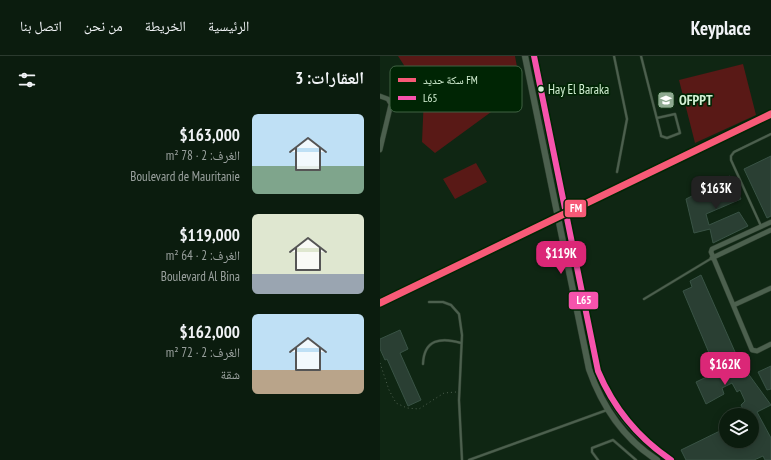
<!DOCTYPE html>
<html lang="ar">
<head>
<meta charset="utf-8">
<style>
  body { margin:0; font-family:"PT Sans Narrow","Noto Naskh Arabic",sans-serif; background:#19291c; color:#f1f3f6; direction:rtl; height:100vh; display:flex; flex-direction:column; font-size:15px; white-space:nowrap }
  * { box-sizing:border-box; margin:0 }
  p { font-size:13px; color:#9aa19e }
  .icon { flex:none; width:22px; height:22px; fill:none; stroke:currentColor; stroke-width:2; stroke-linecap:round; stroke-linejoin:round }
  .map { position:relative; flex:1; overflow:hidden; direction:ltr }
  .drawer { display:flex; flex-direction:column; background:#0b1c0e; width:380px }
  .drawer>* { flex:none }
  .tools { position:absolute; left:339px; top:352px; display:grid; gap:8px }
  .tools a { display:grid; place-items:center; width:40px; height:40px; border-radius:50%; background:#0b1c0e; box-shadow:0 2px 10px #0003,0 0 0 1px #2b3a2e; font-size:20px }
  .price { position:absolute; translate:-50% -34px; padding:0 9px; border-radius:8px; background:#db2777; color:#fff; font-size:13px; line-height:26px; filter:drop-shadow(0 1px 2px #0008) }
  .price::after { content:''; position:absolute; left:50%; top:24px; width:12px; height:9px; margin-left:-6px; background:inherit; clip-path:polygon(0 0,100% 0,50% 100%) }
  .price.current { background:#222; color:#fff }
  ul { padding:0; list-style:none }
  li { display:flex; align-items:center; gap:12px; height:100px; padding:0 16px }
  li span { display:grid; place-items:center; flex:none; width:112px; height:80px; border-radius:6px; color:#555 }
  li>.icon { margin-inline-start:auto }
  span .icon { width:48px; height:48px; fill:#fffc; stroke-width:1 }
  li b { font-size:17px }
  h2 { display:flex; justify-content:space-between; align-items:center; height:48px; padding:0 16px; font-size:17px }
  header { display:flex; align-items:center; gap:24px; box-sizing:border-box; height:56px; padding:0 20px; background:#0b1c0e; border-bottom:1px solid #2b3a2e }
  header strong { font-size:19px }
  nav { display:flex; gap:22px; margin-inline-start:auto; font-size:14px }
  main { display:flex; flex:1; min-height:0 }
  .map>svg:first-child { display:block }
  .green { fill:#591916 }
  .building { fill:#2a3f33; stroke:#395345 }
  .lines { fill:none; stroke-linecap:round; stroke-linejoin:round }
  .lane-casing { stroke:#2f4030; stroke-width:3 }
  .street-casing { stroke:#2f4030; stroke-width:5.5 }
  .secondary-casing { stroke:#2f4030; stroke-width:7 }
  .path { stroke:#4e604f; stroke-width:1; stroke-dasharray:1 3; stroke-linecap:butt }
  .lane { stroke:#4c604e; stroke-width:2 }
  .street { stroke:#4c604e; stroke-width:4.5 }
  .secondary { stroke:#4c604e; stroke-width:6 }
  .rail-casing { stroke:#536454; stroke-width:3 }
  .rail { stroke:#002504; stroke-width:1.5; stroke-dasharray:4.5; stroke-linecap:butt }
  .bus-1-casing { stroke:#002504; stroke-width:9 }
  .bus-1 { stroke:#f653ac; stroke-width:6 }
  .rail-1-casing { stroke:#002504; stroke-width:10 }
  .rail-1 { stroke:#f75a77; stroke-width:7 }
  .bus-dot { fill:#d4f1d5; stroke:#002504; stroke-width:1.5 }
  .labels { text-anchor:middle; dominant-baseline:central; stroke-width:3.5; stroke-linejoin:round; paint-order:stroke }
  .bus-label { font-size:13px; fill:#d4f1d5; stroke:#002504; text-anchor:start }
  .poi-label { font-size:14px; font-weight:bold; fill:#d4f1d5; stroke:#002504; text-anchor:start }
  .key { fill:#002504; stroke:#406243; stroke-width:1 }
  .key-label { font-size:11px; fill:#d4f1d5 }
  .line-badge { stroke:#002504; stroke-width:1.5 }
  .badge-label { font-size:11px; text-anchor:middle; font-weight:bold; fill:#fff }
</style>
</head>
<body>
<header>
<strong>Keyplace</strong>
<nav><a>الرئيسية</a><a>الخريطة</a><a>من نحن</a><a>اتصل بنا</a></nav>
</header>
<main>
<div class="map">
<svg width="391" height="404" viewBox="0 0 391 404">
  <rect width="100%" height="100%" fill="#0f2613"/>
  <path class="green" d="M18,0H135L137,11L122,48L55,97L42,86L44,40Z
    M363,8L376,59L315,87L299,24Z
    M96,107L107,126L75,143L63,123Z"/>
  <path class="building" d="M391,100V160L387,162L364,113Z
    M350,120L361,143L326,158L329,169L359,156L368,170L333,187L330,173L314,177L306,143L322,135V133Z
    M321,219L359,305L391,349L377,356L391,382V404H385L383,400L374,404H306L301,394L346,372V385H372V359H366L361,349L365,345L360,334L357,336L352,327L342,332L344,338L326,348L316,326L337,316L303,235L312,231L310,225Z
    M20,274L28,293L20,297L41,344L28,350L7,303L5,304L0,293V283Z
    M391,310V333L387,334L378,316Z"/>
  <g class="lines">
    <defs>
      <path id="lane" d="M234,0L247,63L237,116
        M261,0L281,79V80L287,82L300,77L295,58L277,62
        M381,170L351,104V100L354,96L391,78
        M264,243L332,202
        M49,246H63L71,249L79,258L82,279L79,344L82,404
        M43,308C44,283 61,281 81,287
        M89,404L227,354
        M218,404L212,396V392L233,384L256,404"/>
      <path id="street" d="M0,40L8,43L11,48L0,94
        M391,166L332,193L331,196L372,294L377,295L391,288
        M332,202L391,174
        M354,249L391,232"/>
      <path id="secondary" d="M145,0L209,313C222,350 244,383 277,404
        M154,0L167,70L218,315C232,353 257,383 291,404"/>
    </defs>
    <use href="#lane" class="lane-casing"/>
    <use href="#street" class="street-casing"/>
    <use href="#secondary" class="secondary-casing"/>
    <path class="path" d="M0,307L9,334L16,347L27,352L39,353L64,337L76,336"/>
    <use href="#lane" class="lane"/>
    <use href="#street" class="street"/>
    <use href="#secondary" class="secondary"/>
    <defs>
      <path id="rail" d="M201,151L391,61"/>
    </defs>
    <use href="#rail" class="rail-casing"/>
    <use href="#rail" class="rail"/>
    <defs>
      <path id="bus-1" d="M154,0L218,315C234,353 257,381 291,404"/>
    </defs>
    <use href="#bus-1" class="bus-1-casing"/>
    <use href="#bus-1" class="bus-1"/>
    <defs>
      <path id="rail-1" d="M0,247L391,58"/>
    </defs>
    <use href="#rail-1" class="rail-1-casing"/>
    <use href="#rail-1" class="rail-1"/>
  </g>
  <defs>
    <symbol id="university-square" viewBox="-11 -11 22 22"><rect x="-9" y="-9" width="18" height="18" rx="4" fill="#8faa91" stroke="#002504"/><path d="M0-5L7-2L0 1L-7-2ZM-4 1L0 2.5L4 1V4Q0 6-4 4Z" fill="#fff"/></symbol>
  </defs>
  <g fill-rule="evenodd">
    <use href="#university-square" x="276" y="34" width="20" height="20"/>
  </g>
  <circle class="bus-dot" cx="161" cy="33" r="3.5"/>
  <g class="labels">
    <g class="bus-label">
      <text x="168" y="33">Hay El Baraka</text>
    </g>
    <g class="poi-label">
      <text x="299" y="44">OFPPT</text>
    </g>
  </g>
  <rect x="10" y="10" width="132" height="46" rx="6" class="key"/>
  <rect x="18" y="22" width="18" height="4" fill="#f75a77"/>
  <rect x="18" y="40" width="18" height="4" fill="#f653ac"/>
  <g class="key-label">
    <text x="43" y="28">سكة حديد FM</text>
    <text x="43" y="46">L65</text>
  </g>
  <g class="line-badge">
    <rect x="184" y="143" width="23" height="19" rx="4" fill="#f75a77"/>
    <rect x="188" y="235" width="31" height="19" rx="4" fill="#f653ac"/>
  </g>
  <g class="badge-label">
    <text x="196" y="156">FM</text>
    <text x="204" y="248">L65</text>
  </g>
</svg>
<div class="tools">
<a><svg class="icon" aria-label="layers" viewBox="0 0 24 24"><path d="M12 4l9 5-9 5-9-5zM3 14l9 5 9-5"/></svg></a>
</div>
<b class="price current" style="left:336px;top:154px">$163K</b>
<b class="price" style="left:181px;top:219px">$119K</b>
<b class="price" style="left:345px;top:330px">$162K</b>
</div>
<section class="drawer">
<h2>العقارات: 3<svg class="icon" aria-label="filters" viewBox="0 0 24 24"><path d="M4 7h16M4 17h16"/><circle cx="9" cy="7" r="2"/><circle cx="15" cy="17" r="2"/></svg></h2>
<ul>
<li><span style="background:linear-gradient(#bfe0f5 65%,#7fa58c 0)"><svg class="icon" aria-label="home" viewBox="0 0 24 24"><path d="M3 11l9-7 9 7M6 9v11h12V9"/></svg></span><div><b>$163,000</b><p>الغرف: 2 · 78 m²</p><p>Boulevard de Mauritanie</p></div></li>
<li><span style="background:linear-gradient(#dfe7d0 75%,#9aa5b1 0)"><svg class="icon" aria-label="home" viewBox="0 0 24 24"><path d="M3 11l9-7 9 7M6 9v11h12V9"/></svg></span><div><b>$119,000</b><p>الغرف: 2 · 64 m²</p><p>Boulevard Al Bina</p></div></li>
<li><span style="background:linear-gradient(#bfe0f5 70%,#b9a48a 0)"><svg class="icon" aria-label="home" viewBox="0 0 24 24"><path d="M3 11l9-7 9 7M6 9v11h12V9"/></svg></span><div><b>$162,000</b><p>الغرف: 2 · 72 m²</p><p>شقة</p></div></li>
</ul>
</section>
</main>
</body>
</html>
